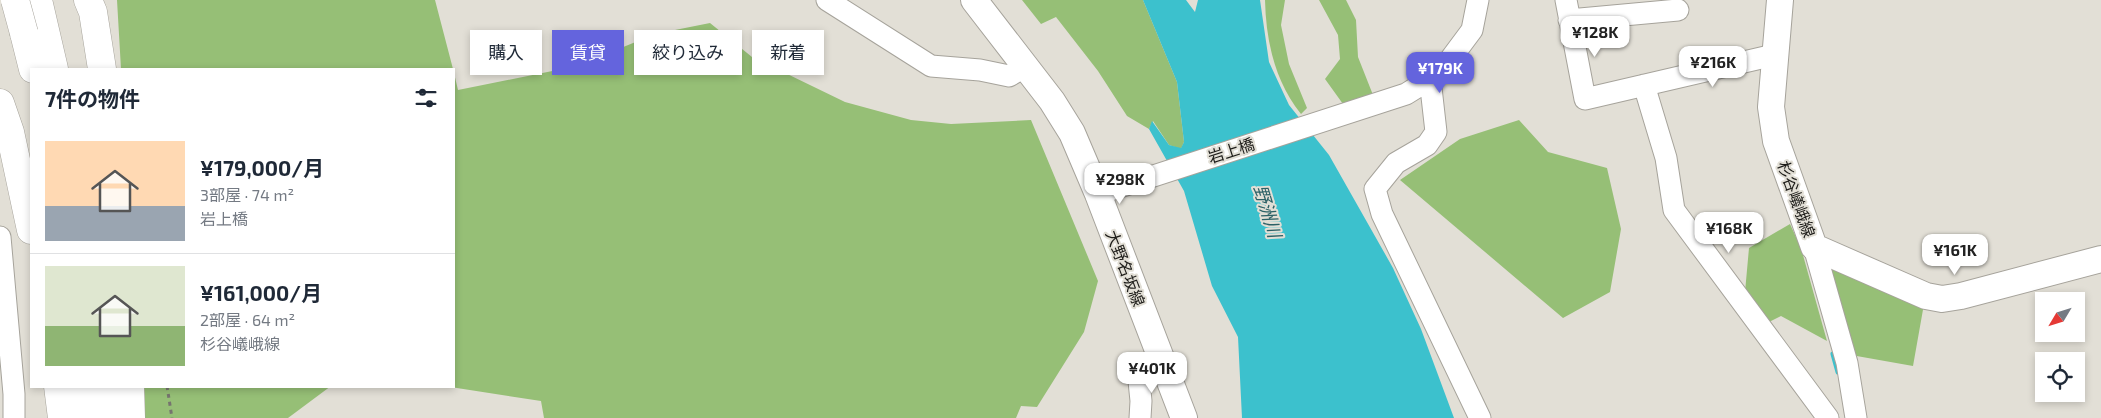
<!DOCTYPE html>
<html lang="ja">
<head>
<meta charset="utf-8">
<style>
  body { margin:0; font-family:"Exo 2","Noto Sans JP",sans-serif; background:#f2f2f3; color:#1f2937; height:100vh; display:flex; flex-direction:column; font-size:19px; white-space:nowrap }
  * { box-sizing:border-box; margin:0 }
  p { font-size:16px; color:#747a83 }
  .icon { flex:none; width:28px; height:28px; fill:none; stroke:currentColor; stroke-width:2; stroke-linecap:round; stroke-linejoin:round }
  .map { position:relative; flex:1; overflow:hidden }
  .side { position:absolute; left:30px; top:68px; width:425px; height:320px; display:flex; flex-direction:column; background:#fff; border-radius:0px; box-shadow:0 2px 8px #0003 }
  .side>* { flex:none }
  .hud { position:absolute; left:470px; top:30px; width:475px; height:45px; display:flex; gap:10px }
  .needle { width:32px; rotate:232deg }
  .buttons { position:absolute; left:2035px; top:292px; display:grid; gap:10px }
  .buttons a { display:grid; place-items:center; width:50px; height:50px; border-radius:0px; background:#fff; box-shadow:0 2px 8px #0003; font-size:25px }
  .price { position:absolute; translate:-50% -42px; padding:0 11px; border-radius:10px; background:#fff; color:#222; font-size:16px; line-height:32px; filter:drop-shadow(0 1px 2px #0008) }
  .price::after { content:''; position:absolute; left:50%; top:30px; width:15px; height:11px; margin-left:-8px; background:inherit; clip-path:polygon(0 0,100% 0,50% 100%) }
  .price.current { background:#6464dd; color:#fff }
  ul { padding:0; list-style:none }
  li { display:flex; align-items:center; gap:15px; height:125px; padding:0 15px }
  li+li { border-top:1px solid #e0e1e3 }
  li span { display:grid; place-items:center; flex:none; width:140px; height:100px; border-radius:0px; color:#555 }
  li>.icon { margin-inline-start:auto }
  span .icon { width:60px; height:60px; fill:#fffc; stroke-width:1 }
  li b { font-size:21px }
  h2 { display:flex; justify-content:space-between; align-items:center; height:60px; padding:0 15px; font-size:21px }
  .chip { padding:0 18px; border-radius:0px; background:#fff; box-shadow:0 2px 8px #0003; font-size:18px; line-height:45px }
  .chip.current { background:#6464dd; color:#fff }
  .map>svg:first-child { display:block }
  .green { fill:#96bf76 }
  .water { fill:#3cc1cd }
  .lines { fill:none; stroke-linecap:round; stroke-linejoin:round }
  .stream { stroke:#3cc1cd; stroke-width:5 }
  .minor-casing { stroke:#a6a39b; stroke-width:23 }
  .major-casing { stroke:#a6a39b; stroke-width:28 }
  .highway-casing { stroke:#a6a39b; stroke-width:29 }
  .path { stroke:#76746f; stroke-width:3; stroke-dasharray:4 4; stroke-linecap:butt }
  .minor { stroke:#fff; stroke-width:21 }
  .major { stroke:#fff; stroke-width:26 }
  .highway { stroke:#fff; stroke-width:28 }
  .highway-bridge-casing { stroke:#a6a39b; stroke-width:29; stroke-linecap:butt }
  .highway-bridge { stroke:#fff; stroke-width:28 }
  .labels { text-anchor:middle; dominant-baseline:central; stroke-width:4; stroke-linejoin:round; paint-order:stroke }
  .street-label { font-size:16px; fill:#1d1c19; stroke:#e2dfd6 }
  .water-label { font-size:18px; font-style:italic; fill:#2c6166; stroke:#e2dfd6 }
</style>
</head>
<body>
<div class="map">
<svg width="2101" height="418" viewBox="0 0 2101 418">
  <rect width="100%" height="100%" fill="#e2dfd6"/>
  <path class="green" d="M117,0H435L453,69H121Z
    M1022,0H1143L1177,82L1184,142L1181,149L1169,145L1153,121L1149,129L1127,116L1098,71L1056,17L1041,24Z
    M1265,0H1285L1281,25L1289,64L1307,108L1301,114C1275,81 1266,42 1265,0Z
    M1319,0H1346L1356,20L1358,57L1373,95L1343,104L1325,79L1340,59L1338,35Z
    M710,23L752,57L845,102L911,120L951,124L1031,120L1098,281L1084,332L1037,407L1021,406L1016,418H544L541,401L444,386H454V73L458,90L577,66L655,34Z
    M1519,120L1548,152L1607,168L1621,229L1610,292L1563,318L1400,180L1460,139Z
    M1790,224L1801,248L1827,341L1781,316L1765,324L1745,292L1749,248Z
    M1827,263L1924,304L1913,366L1851,355Z
    M135,386H331L288,418H135Z"/>
  <path class="water" d="M1143,0H1186L1195,12L1198,0H1260L1269,62L1289,105L1329,155L1393,268L1421,329L1454,418H1242L1238,337L1212,286L1184,191L1149,129L1152,121L1169,145L1181,148L1184,142L1177,82Z"/>
  <g class="lines">
    <path class="stream" d="M1833,354L1838,372"/>
    <defs>
      <path id="minor" d="M827,0L931,66L980,70L1009,76L1026,66
        M1566,0L1585,99L1774,55
        M1569,20L1678,10
        M1430,79L1436,132L1427,145L1396,163L1375,189L1382,214L1480,418
        M1644,85L1666,158L1674,210L1828,418
        M1098,194L1406,94L1440,73L1472,30L1478,0
        M0,237L14,394V418
        M1814,247L1847,363L1856,418
        M1140,418L1141,401L1139,381L1144,371L1159,355"/>
      <path id="major" d="M974,0L1052,101L1072,133L1098,194L1184,418
        M1780,0L1771,107L1776,141L1814,247L1926,296L1942,299L1961,296L2101,259"/>
      <path id="highway" d="M38,0L54,69
        M88,0L93,12L102,69
        M24,33L33,69
        M0,103L10,132L31,230
        M58,386L62,418
        M81,386L84,418
        M103,386L106,418
        M130,386L131,418"/>
    </defs>
    <use href="#minor" class="minor-casing"/>
    <use href="#major" class="major-casing"/>
    <use href="#highway" class="highway-casing"/>
    <path class="path" d="M167,386L172,418"/>
    <use href="#minor" class="minor"/>
    <use href="#major" class="major"/>
    <use href="#highway" class="highway"/>
    <defs>
      <path id="highway-bridge" d="M15,0L24,33"/>
    </defs>
    <use href="#highway-bridge" class="highway-bridge-casing"/>
    <use href="#highway-bridge" class="highway-bridge"/>
  </g>
  <g class="labels">
    <g class="street-label">
      <text transform="translate(1231 150) rotate(-18)">岩上橋</text>
      <text transform="translate(1797 199) rotate(70)">杉谷嶬峨線</text>
      <text transform="translate(1126 268) rotate(69)">大野名坂線</text>
    </g>
    <g class="water-label">
      <text transform="translate(1268 211) rotate(73)">野洲川</text>
    </g>
  </g>
</svg>
<div class="buttons">
<a><svg class="needle" viewBox="-14 -14 28 28"><path d="M0-13l5 13h-10z" fill="#e53935"/><path d="M0 13l5-13h-10z" fill="#747a83"/></svg></a>
<a><svg class="icon" aria-label="locate" viewBox="0 0 24 24"><circle cx="12" cy="12" r="6"/><path d="M12 2v4M12 18v4M2 12h4M18 12h4"/></svg></a>
</div>
<b class="price" style="left:1595px;top:58px">¥128K</b>
<b class="price" style="left:1713px;top:88px">¥216K</b>
<b class="price current" style="left:1440px;top:94px">¥179K</b>
<b class="price" style="left:1120px;top:205px">¥298K</b>
<b class="price" style="left:1729px;top:254px">¥168K</b>
<b class="price" style="left:1955px;top:276px">¥161K</b>
<b class="price" style="left:1152px;top:394px">¥401K</b>
<div class="hud">
<a class="chip">購入</a>
<a class="chip current">賃貸</a>
<a class="chip">絞り込み</a>
<a class="chip">新着</a>
</div>
<section class="side">
<h2>7件の物件<svg class="icon" aria-label="filters" viewBox="0 0 24 24"><path d="M4 7h16M4 17h16"/><circle cx="9" cy="7" r="2"/><circle cx="15" cy="17" r="2"/></svg></h2>
<ul>
<li><span style="background:linear-gradient(#ffd9b3 65%,#9aa5b1 0)"><svg class="icon" aria-label="home" viewBox="0 0 24 24"><path d="M3 11l9-7 9 7M6 9v11h12V9"/></svg></span><div><b>¥179,000/月</b><p>3部屋 · 74 m²</p><p>岩上橋</p></div></li>
<li><span style="background:linear-gradient(#dfe7d0 60%,#8fb573 0)"><svg class="icon" aria-label="home" viewBox="0 0 24 24"><path d="M3 11l9-7 9 7M6 9v11h12V9"/></svg></span><div><b>¥161,000/月</b><p>2部屋 · 64 m²</p><p>杉谷嶬峨線</p></div></li>
</ul>
</section>
</div>
</body>
</html>
